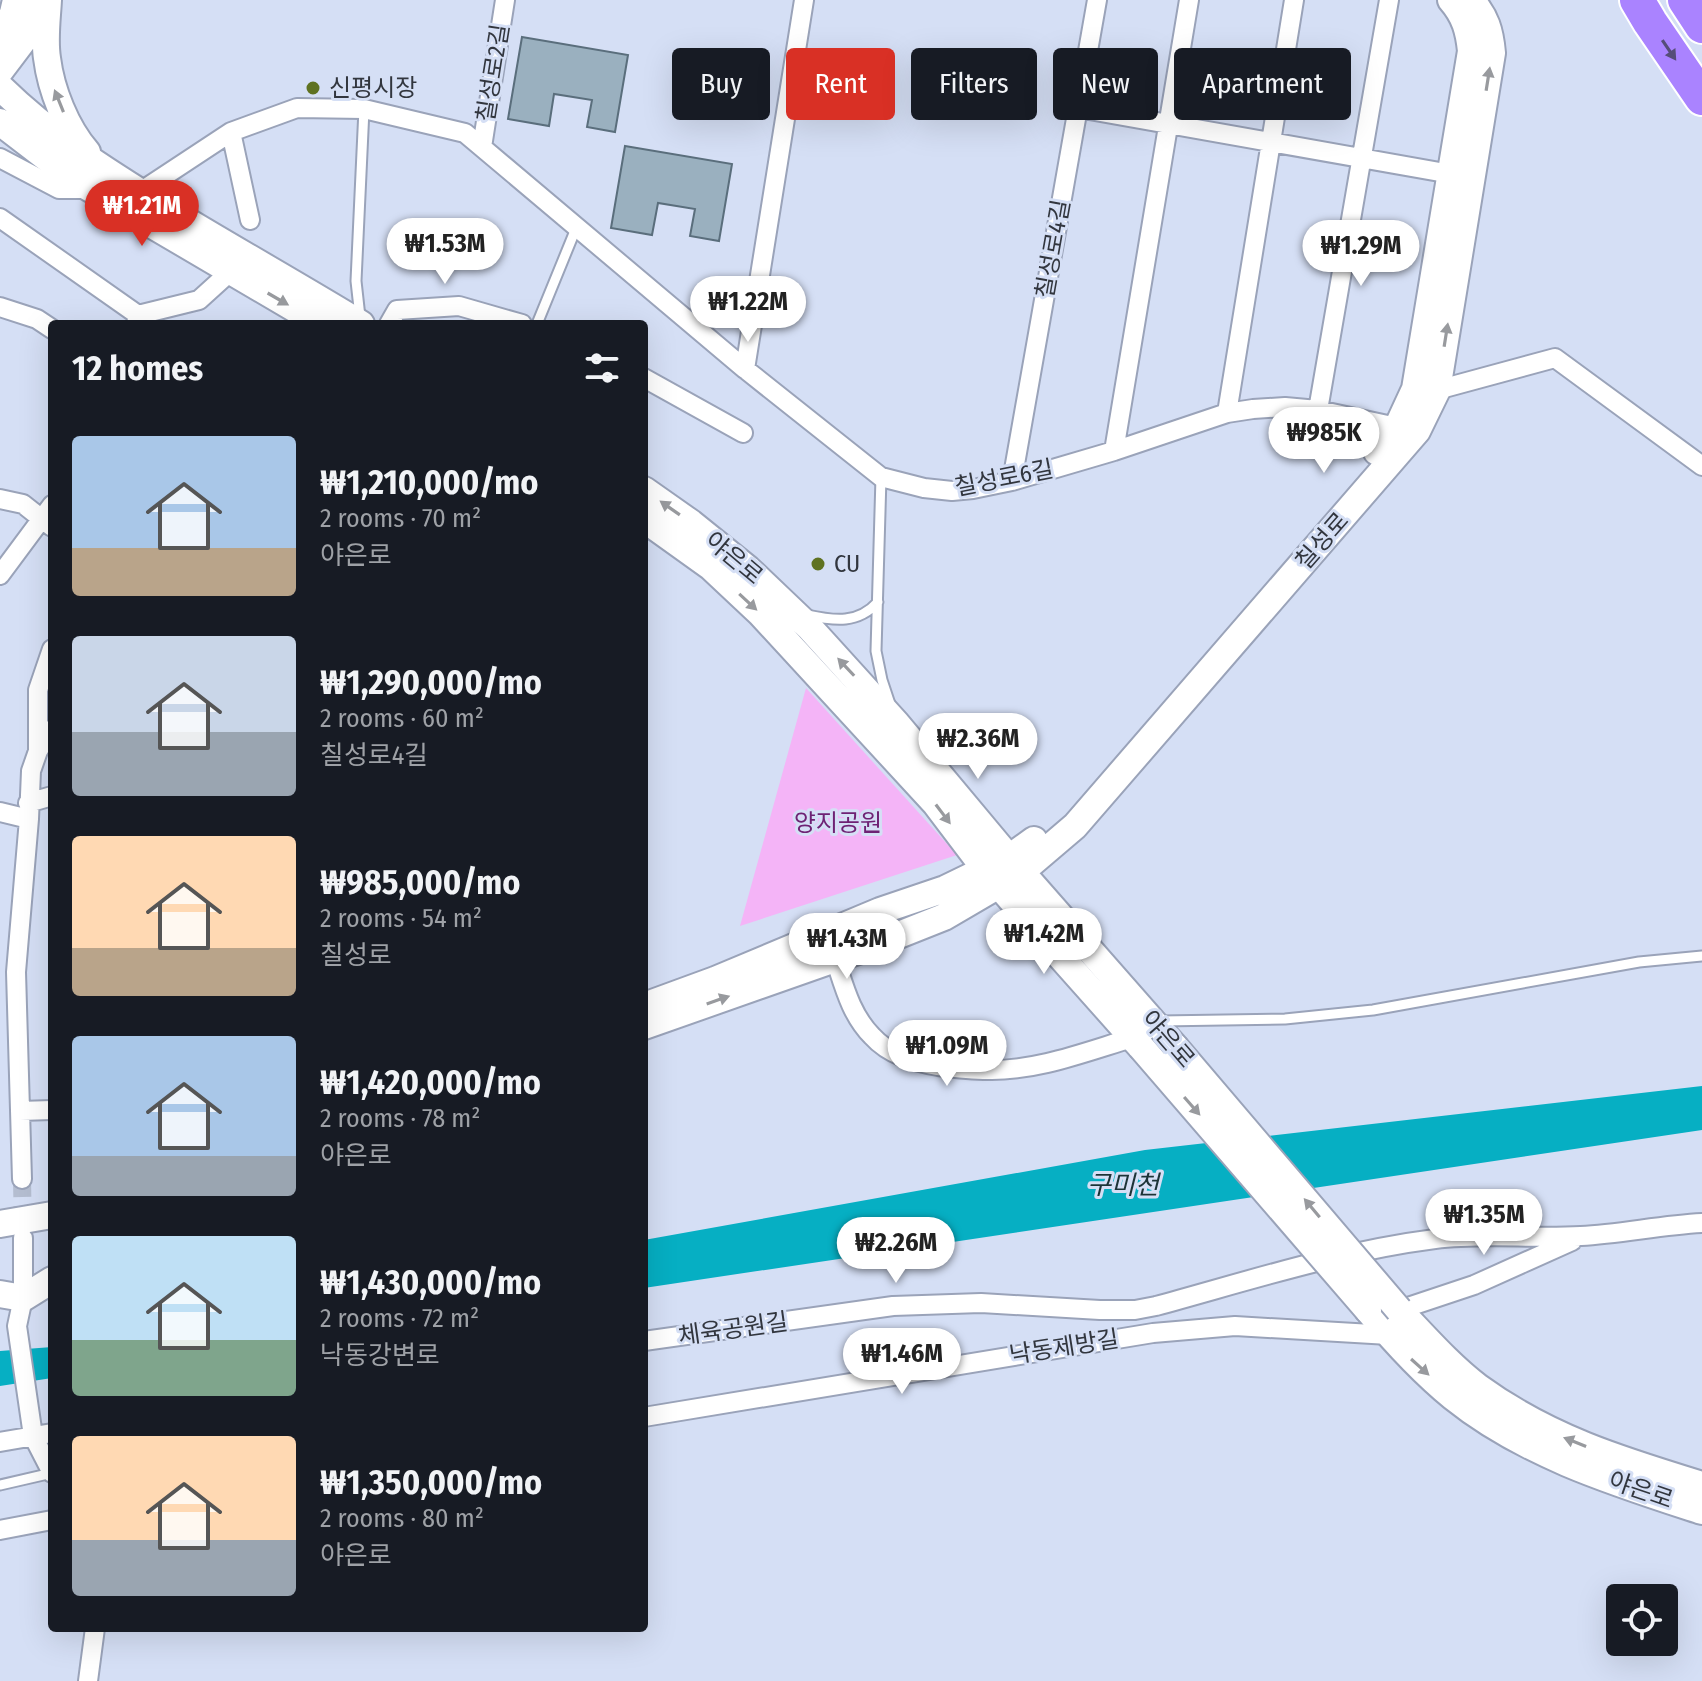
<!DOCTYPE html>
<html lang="en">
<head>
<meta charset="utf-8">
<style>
  body { margin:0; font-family:"Fira Sans Condensed","Noto Sans KR",sans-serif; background:#242831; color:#f1f3f6; height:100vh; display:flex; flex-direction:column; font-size:30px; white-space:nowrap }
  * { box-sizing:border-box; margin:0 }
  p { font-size:26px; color:#9ea1a6 }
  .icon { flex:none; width:44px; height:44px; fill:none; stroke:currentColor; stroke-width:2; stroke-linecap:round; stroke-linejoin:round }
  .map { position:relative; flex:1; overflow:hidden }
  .panel { position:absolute; left:48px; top:320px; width:600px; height:1312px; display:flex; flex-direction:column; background:#171b24; border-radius:8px; box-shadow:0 8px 32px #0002 }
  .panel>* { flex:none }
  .top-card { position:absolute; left:672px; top:48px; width:760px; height:72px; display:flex; gap:16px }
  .tools { position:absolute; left:1606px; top:1584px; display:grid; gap:16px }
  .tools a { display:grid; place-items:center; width:72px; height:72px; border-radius:8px; background:#171b24; box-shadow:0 8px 32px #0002; font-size:40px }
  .price { position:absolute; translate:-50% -68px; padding:0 18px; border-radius:28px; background:#fff; color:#222; font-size:26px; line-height:52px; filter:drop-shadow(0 2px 4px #0008) }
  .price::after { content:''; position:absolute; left:50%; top:48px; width:24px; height:18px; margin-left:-12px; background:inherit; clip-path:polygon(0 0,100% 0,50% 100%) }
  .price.on { background:#d93025; color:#fff }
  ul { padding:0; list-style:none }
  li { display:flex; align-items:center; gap:24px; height:200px; padding:0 24px }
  li span { display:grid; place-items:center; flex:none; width:224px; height:160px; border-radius:8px; color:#555 }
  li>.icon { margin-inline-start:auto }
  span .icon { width:96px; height:96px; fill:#fffc; stroke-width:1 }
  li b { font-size:34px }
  h2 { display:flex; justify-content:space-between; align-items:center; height:96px; padding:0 24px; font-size:34px }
  .tag { padding:0 28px; border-radius:8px; background:#171b24; box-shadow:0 8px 32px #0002; font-size:28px; line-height:72px }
  .tag.on { background:#d93025; color:#fff }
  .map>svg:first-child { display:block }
  .green { fill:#f4b4f7 }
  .water { fill:#06afc3 }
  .building { fill:#9ab0bf; stroke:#5a6e7c; stroke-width:2 }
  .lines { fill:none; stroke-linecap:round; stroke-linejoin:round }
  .street-tunnel { stroke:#b4bdd0; stroke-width:18; stroke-dasharray:18 9; stroke-linecap:butt }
  .lane-casing { stroke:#9aa3b9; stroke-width:13 }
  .street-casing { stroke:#9aa3b9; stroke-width:22 }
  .secondary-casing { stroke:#9aa3b9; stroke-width:30 }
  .highway-casing { stroke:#fff; stroke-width:38 }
  .lane { stroke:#fff; stroke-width:9 }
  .street { stroke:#fff; stroke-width:18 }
  .secondary { stroke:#fff; stroke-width:26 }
  .highway { stroke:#aa83ff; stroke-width:34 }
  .secondary-bridge-casing { stroke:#9aa3b9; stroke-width:30; stroke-linecap:butt }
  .secondary-bridge { stroke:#fff; stroke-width:26 }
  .oneway { fill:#564d78 }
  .oneway2 { fill:#989a9e }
  .poi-dot { fill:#5f7221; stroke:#d5dff5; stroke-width:3 }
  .labels { text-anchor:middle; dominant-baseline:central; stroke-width:6; stroke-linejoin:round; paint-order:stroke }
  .street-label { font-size:24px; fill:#32363e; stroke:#d5dff5 }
  .poi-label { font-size:24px; fill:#32363e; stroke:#d5dff5; text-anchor:start }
  .park-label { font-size:24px; fill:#6e2274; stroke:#d5dff5 }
  .water-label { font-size:26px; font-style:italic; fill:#1c3337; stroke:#d5dff5 }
</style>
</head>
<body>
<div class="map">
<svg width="1702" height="1681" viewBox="0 0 1702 1681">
  <rect width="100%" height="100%" fill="#d5dff5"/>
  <path class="green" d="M806,688L957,855L740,926Z"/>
  <path class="water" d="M1702,1086V1130L644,1288V1240L1145,1150Z
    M52,1347V1378L0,1386V1351Z"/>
  <path class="building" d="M522,37L628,55L615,132L587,127L592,100L554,94L549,126L508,119Z
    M625,146L732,164L719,241L690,236L695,209L658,203L652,235L611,228Z"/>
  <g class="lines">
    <path class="street-tunnel" d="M22,1179L23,1232"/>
    <defs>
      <path id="lane" d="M360,317L356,281L364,109
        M537,324L577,226
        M881,477L876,651L882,680L890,704
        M807,615C835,621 858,624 878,602
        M1160,1021L1285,1019L1373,1010L1639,962L1702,956
        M0,1485L52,1473"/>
      <path id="street" d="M1078,108L1451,174
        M231,132L250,220
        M482,147L505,0
        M0,158L59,189H90
        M140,192L231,132L297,108L364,109L465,133L745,369L881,477L924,488L952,491L973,489L1012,481L1114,451L1227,413L1253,409L1285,407L1318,410L1406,429
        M0,218L138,315L136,324
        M0,307L37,319L52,329
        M138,315L199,300L231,271
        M389,324L397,310L459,306L522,324
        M745,369L804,0
        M644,378L743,433
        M1428,390H1437L1555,358L1702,466
        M1318,410L1389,0
        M1227,413L1294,0
        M1114,451L1189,0
        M1012,481L1097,0
        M0,499L23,504L52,527
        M0,575L52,505
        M38,751V690L52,649
        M28,803L52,796
        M0,812L29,819L31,771L38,751L52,729
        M835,959C844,986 851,1015 872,1036C889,1055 914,1062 938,1066C954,1068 971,1070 988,1070C1037,1071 1085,1052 1132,1038
        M20,1111L52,1110
        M22,1179L16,972L29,819
        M23,1238V1298L17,1326L33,1436L52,1473
        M1399,1310L1474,1285L1572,1241
        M644,1341L893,1306L981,1303L1100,1310H1135L1156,1306C1248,1281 1340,1251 1435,1239C1483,1233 1532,1239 1581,1236C1621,1234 1661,1225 1702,1223
        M644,1417L1153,1333L1235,1326L1389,1335
        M0,1442L52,1433
        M0,1530L52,1520
        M88,1681L95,1628"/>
      <path id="secondary" d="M48,0C47,19 44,39 47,58C51,90 66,128 87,152
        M0,41L13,13L16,0
        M0,71L28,34L39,2
        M0,87C51,137 107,172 167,209C231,248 297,285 361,324
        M0,122L74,179L321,324
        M1377,452L1396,430L1415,389L1471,51C1469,31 1465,16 1451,0
        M644,490L691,523L748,569L809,627L897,724L1009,858L1175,1047
        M644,519L711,567L760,613L935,803L985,869L1052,947L1141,1047
        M644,1006L715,980L880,911L945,889L1009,858L1034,840
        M644,1026L866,948L944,917L1021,872L1075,826L1417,431L1437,390L1492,53C1490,31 1486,17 1471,0
        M0,1224L52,1215
        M0,1294L23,1298L52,1280
        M1368,1310C1394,1341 1421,1371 1453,1397C1525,1455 1616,1483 1702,1511
        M1399,1310C1424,1336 1449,1365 1478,1387C1548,1438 1620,1460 1702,1485"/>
      <path id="highway" d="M1637,0L1650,22L1702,98
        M1685,0L1702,26"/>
    </defs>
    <use href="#lane" class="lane-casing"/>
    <use href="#street" class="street-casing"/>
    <use href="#secondary" class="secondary-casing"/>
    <use href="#highway" class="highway-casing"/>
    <use href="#lane" class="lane"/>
    <use href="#street" class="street"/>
    <use href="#secondary" class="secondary"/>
    <use href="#highway" class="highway"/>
    <defs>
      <path id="secondary-bridge" d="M1141,1047L1368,1310
        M1175,1047L1399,1310"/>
    </defs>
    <use href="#secondary-bridge" class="secondary-bridge-casing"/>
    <use href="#secondary-bridge" class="secondary-bridge"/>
  </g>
  <defs><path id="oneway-solid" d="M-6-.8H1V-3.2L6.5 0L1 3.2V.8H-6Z" transform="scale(2)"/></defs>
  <use class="oneway" href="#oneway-solid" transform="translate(1669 50) rotate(56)"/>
  <g class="oneway2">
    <use href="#oneway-solid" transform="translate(1488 79) rotate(-81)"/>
    <use href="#oneway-solid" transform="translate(59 101) rotate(-112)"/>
    <use href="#oneway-solid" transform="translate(278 299) rotate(30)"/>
    <use href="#oneway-solid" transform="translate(1446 335) rotate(-81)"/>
    <use href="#oneway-solid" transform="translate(670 508) rotate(-145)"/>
    <use href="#oneway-solid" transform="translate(748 602) rotate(43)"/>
    <use href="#oneway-solid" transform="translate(846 667) rotate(-133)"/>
    <use href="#oneway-solid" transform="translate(943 814) rotate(53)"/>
    <use href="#oneway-solid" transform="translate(718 1000) rotate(-19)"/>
    <use href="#oneway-solid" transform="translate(1192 1106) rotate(49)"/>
    <use href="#oneway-solid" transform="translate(1312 1208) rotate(-130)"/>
    <use href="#oneway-solid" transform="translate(1420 1367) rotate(42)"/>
    <use href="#oneway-solid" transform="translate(1575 1442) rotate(-158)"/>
  </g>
  <g class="poi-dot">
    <circle cx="313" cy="88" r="8"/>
    <circle cx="818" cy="564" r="8"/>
  </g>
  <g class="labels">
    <g class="street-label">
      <text transform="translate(493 73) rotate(-81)">칠성로2길</text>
      <text transform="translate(1053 249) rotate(-80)">칠성로4길</text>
      <text transform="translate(1004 478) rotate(-11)">칠성로6길</text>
      <text transform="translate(1322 541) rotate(-49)">칠성로</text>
      <text transform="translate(734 558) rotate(40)">야은로</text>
      <text transform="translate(1168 1039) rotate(49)">야은로</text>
      <text transform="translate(733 1329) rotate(-8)">체육공원길</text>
      <text transform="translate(1064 1347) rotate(-9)">낙동제방길</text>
      <text transform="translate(1641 1490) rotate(19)">야은로</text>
    </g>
    <g class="poi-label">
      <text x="329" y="88">신평시장</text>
      <text x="834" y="564">CU</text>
    </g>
    <g class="park-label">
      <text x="838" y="823">양지공원</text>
    </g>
    <g class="water-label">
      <text x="1123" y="1185">구미천</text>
    </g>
  </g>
</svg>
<div class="tools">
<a><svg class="icon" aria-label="locate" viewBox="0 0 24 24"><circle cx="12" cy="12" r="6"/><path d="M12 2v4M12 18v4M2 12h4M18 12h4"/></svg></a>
</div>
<b class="price on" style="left:142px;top:248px">₩1.21M</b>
<b class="price" style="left:445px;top:286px">₩1.53M</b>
<b class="price" style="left:1361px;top:288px">₩1.29M</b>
<b class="price" style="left:748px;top:344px">₩1.22M</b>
<b class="price" style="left:1324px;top:475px">₩985K</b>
<b class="price" style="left:978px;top:781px">₩2.36M</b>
<b class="price" style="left:1044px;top:976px">₩1.42M</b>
<b class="price" style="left:847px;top:981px">₩1.43M</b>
<b class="price" style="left:947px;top:1088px">₩1.09M</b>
<b class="price" style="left:1484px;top:1257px">₩1.35M</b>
<b class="price" style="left:896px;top:1285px">₩2.26M</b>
<b class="price" style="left:902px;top:1396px">₩1.46M</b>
<div class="top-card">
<a class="tag">Buy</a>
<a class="tag on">Rent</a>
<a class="tag">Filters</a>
<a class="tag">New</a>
<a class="tag">Apartment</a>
</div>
<section class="panel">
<h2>12 homes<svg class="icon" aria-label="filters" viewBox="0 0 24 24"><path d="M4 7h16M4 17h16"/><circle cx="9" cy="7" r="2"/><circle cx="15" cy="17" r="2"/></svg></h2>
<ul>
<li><span style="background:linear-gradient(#a9c7e8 70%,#b9a48a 0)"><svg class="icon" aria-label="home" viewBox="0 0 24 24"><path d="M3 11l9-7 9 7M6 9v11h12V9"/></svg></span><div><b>₩1,210,000/mo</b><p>2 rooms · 70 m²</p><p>야은로</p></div></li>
<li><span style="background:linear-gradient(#c9d6e8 60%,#9aa5b1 0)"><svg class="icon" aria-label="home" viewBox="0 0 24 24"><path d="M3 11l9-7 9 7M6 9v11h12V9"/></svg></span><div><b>₩1,290,000/mo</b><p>2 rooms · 60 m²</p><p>칠성로4길</p></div></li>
<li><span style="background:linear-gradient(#ffd9b3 70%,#b9a48a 0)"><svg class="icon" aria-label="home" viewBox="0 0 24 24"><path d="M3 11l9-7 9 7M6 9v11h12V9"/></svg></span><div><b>₩985,000/mo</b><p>2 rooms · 54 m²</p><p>칠성로</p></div></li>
<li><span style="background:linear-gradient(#a9c7e8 75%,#9aa5b1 0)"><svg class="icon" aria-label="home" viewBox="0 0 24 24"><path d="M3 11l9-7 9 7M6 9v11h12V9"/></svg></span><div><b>₩1,420,000/mo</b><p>2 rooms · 78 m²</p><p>야은로</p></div></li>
<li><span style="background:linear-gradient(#bfe0f5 65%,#7fa58c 0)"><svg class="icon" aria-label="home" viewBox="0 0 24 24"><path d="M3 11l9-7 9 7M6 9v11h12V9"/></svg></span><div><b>₩1,430,000/mo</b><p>2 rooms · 72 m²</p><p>낙동강변로</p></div></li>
<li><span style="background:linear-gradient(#ffd9b3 65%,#9aa5b1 0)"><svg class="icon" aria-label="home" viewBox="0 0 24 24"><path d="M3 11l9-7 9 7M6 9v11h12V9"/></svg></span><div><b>₩1,350,000/mo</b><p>2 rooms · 80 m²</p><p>야은로</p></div></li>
</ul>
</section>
</div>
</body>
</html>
